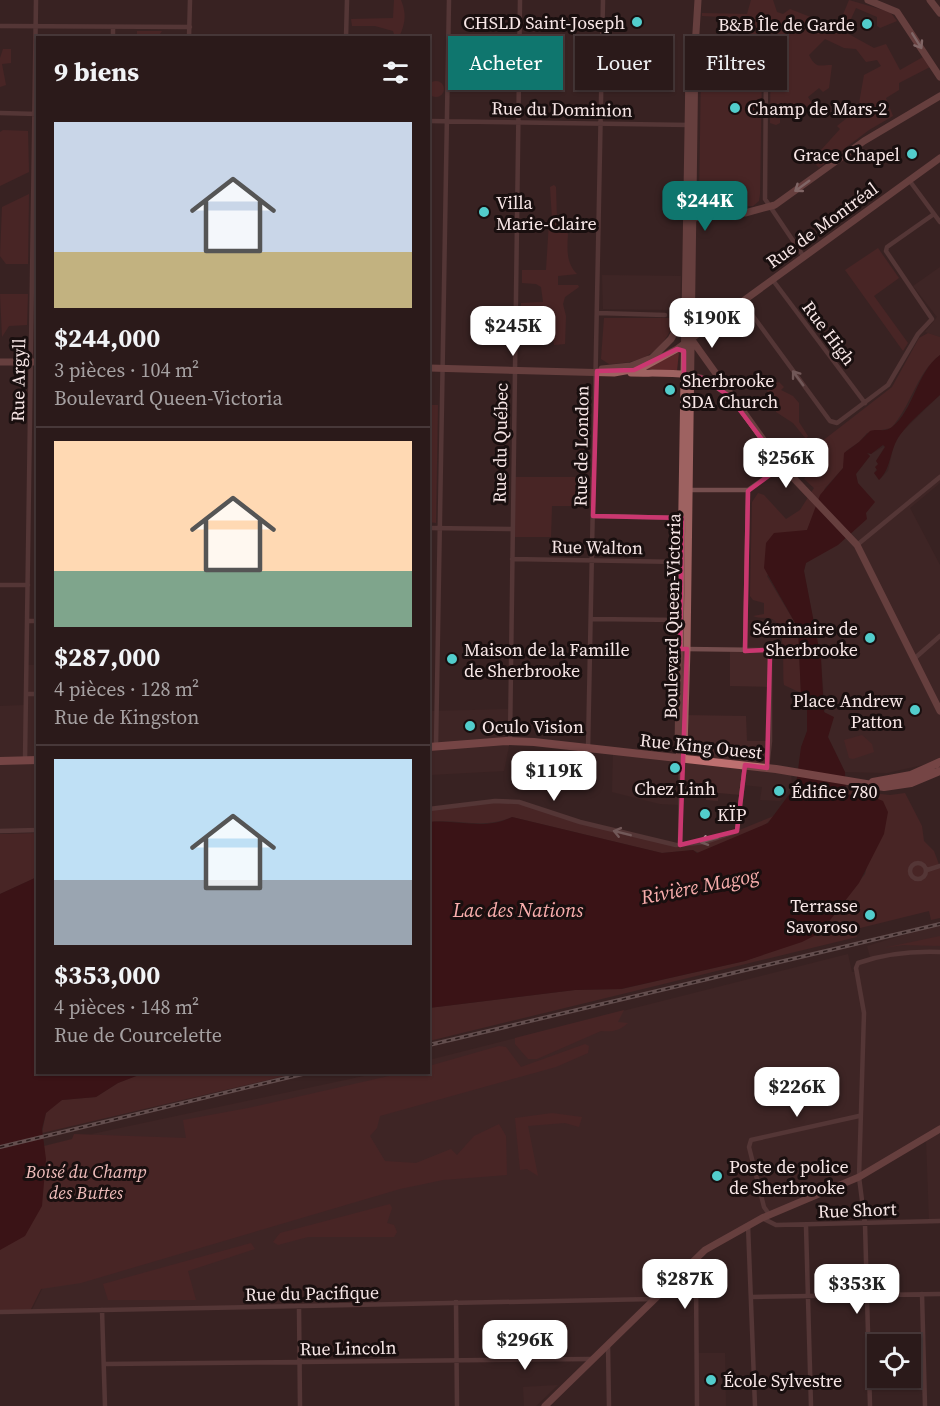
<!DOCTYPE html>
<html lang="fr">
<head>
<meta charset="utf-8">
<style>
  body { margin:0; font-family:"Source Serif 4",serif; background:#332323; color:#f1f3f6; height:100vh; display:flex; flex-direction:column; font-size:22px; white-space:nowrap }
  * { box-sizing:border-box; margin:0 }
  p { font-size:20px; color:#a6a1a2 }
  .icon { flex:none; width:33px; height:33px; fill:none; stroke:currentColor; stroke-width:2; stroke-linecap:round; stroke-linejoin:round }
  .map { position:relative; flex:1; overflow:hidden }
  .sheet { position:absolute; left:36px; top:36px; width:394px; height:1038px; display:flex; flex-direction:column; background:#2b1a1a; border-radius:0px; box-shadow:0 2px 4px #0004,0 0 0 2px #473839 }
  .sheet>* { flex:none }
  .banner { position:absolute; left:448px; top:36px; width:400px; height:54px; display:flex; gap:12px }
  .controls { position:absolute; left:867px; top:1334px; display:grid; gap:12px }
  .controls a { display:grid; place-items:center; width:54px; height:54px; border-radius:0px; background:#2b1a1a; box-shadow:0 2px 4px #0004,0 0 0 2px #473839; font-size:30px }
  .price { position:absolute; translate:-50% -51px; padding:0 14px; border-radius:12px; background:#fff; color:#222; font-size:20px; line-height:39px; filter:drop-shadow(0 2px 3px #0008) }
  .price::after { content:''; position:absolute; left:50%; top:36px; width:18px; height:14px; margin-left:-9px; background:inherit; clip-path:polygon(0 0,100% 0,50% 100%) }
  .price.selected { background:#0f766e; color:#fff }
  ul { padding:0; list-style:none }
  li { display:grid; align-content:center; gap:12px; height:318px; padding:0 18px }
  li+li { border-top:2px solid #473839 }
  li span { display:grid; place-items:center; height:186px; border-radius:0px; color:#555 }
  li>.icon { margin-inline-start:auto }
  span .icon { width:108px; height:108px; fill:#fffc; stroke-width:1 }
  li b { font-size:26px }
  h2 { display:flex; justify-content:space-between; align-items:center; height:72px; padding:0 18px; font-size:26px }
  .chip { padding:0 21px; border-radius:0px; background:#2b1a1a; box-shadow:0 2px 4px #0004,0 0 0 2px #473839; font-size:21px; line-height:54px }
  .chip.selected { background:#0f766e; color:#fff }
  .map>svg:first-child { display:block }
  .built { fill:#462828 }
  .green { fill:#5b2829 }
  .water { fill:#3c0007 }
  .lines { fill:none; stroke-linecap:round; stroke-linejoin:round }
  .street { stroke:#754e4e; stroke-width:4.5 }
  .secondary { stroke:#9e6261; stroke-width:7 }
  .primary { stroke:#be7070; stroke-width:8 }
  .rail-casing { stroke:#988484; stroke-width:4 }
  .rail { stroke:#190f0f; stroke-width:1.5; stroke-dasharray:4.5; stroke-linecap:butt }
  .oneway { stroke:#d8b8b8 }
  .oneway2 { stroke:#b69a9a }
  .marked { fill:none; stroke:#ca3770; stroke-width:4.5; stroke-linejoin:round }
  .poi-dot { fill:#52cdcc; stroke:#190f0f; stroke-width:2 }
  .labels { text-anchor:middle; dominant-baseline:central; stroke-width:6; stroke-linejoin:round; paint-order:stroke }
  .poi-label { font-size:18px; fill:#f8e7e7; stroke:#190f0f; text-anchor:start }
  .street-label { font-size:18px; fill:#f8e7e7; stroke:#190f0f }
  .park-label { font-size:18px; font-style:italic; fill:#efbdbb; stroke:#190f0f }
  .water-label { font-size:20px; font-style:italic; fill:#f9aead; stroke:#190f0f }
</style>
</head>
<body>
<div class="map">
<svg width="940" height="1406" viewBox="0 0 940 1406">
  <rect width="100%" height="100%" fill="#392222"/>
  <path class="built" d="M940,267V337L925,332L937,317L913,286Z
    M602,275L681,276L680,310L603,309Z
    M940,395V483L910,508L940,565V761L887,773L845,772L828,737L830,727L825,713L821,659L804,571L806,563L812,559L858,484L856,474L870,456L868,453L871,454L885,446L876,461L879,465L874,473L879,480L888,471L894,445L901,433Z
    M746,620H778V643L770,656V687L730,686V650H745Z
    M27,665H37V830L0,831V706L26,705Z
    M429,679H432V711L510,709V741L504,771L429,775Z
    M683,715L746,716L747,741H770L768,768L791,771L792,787L780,801L760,800L762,787L743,785L741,795L718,793V801L706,800V795L682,794L681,805L660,804L612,792L613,752L681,759Z
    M940,924V1221H929L926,1138L883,1164L717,1242L655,1299L32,1310L76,1219L131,1172L92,1134L378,1073L429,1072V1060L848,954L852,972H856V965L871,960L867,946Z
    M696,1353H725L726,1406H697Z
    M558,1385L536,1406H524L523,1387Z"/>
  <path class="green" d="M394,0H401C407,15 405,24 399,37H395L393,31L375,26H352L351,19L393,18Z
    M751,0H773L777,12L783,14L790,9L831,25L840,22L849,0L890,12L897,21L880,28L877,26V17L856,8L845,32L874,48L886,44L900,70L923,57L930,67L899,83V90L886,98L893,116L869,130L819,168L812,160L840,129L837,126L858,109L864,75L881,66L877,60L866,62L856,49L844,48L825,39L809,55C816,69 819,65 832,65L829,88L823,92L819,88L808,97L812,103L801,111L780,114V123L776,125L770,123L771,36H742L746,20L743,18L702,16V13L747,14Z
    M137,31H162L158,37L137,38Z
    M3,49H11V63L2,64L6,85L0,87V58Z
    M705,67H756L762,71L760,194L759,201L753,206L708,207L699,201L701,71Z
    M428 89a8 8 0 1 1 16 0a8 8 0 1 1-16 0Z
    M3,130L28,131L29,172L0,186V132Z
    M554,185L556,187L557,221L568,234C567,249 566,263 577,274L558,276V285H578L579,287L565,297L563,304L566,316L565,344L554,345L553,338L544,337L540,332L541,314H521V303L543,302L541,287L536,284L522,283V270H546L549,222L552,219L550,187Z
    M29,194L28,264H6L0,256L2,207Z
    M878,248L899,278L874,296L908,343L903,351L845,270Z
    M0,294H28L27,325L9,326L2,337Z
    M604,318H677C662,350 648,363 609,364L601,359Z
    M928,333L940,337V355C916,373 911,407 891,428L867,433L859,442L846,451L843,468L825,488L807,530L798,532L767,576L798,628L801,693L784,685C782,671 787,625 772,619C766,617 759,619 753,616L764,614V603L753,600L750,596L752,502L758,493L764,495L786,519L800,510L814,488L804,479L817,463L812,449L892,387L919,338Z
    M679,352L677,371L646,369Z
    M779,382L784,387L781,390L793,396L799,403V422L808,436L806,439L793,423L776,412V404L767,391L772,384Z
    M429,405H438L436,523L429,522Z
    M513,477H594V506H552L551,537H512Z
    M862,735L872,744L874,752L853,759L849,758L844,740Z
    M846,790L890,795L905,793L922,826L924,841L934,851L940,867V918L931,920L929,911L856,929L857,937L429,1041V1008L575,990L622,989L745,961L820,933L865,874L883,801L846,794Z
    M506,800L660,842L689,845L737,831L774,816L765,825L699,853L693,850L662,853L512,817C483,830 458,818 429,822V809Z
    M38,833L37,877L0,894V834Z
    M940,936V946L903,945L883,948Z
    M624,1010L618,1022L628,1023C619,1031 613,1032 601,1031L537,1059H528L515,1044V1038Z
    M585,1044L589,1046L588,1053L556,1067L380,1116L377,1128L370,1136L385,1161L416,1163L451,1149L457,1155L474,1136L499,1124L506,1136L507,1175L443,1180L400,1189L81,1283L41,1289L30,1311L0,1312V1250L46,1178L44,1146L72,1139L74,1134L186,1138L183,1120L248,1108L402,1073L429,1072V1066L499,1046L506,1047L521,1067Z
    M144,1073H298L42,1133L46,1113L51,1106L62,1100L96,1097L118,1083Z
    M552,1113L582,1117L579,1127L565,1123L528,1126L538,1176L527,1169L520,1170L515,1118Z
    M390,1204L392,1208L387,1223L394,1225L397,1232L394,1237H308L278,1245L273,1242L280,1233Z
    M251,1243L255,1249L188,1271L196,1300H108L103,1284Z"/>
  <path class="water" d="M940,355V395C927,407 911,420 900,435C889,450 892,468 879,480L874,473L877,470L875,467L878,464L876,461L885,447L883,445L871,454L867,453L870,456L856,474L858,483L875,502L866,513L867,519L838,545L806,563L804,571L821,659L824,712L834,717L828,737L845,772L846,794L878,799L883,801L888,812L884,834L859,883L820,933L802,942L745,961L621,989L575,990L429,1008V822C458,819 483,831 512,817L662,853L693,850L697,853L768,823L796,785L801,747L807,731V706L801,697L798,628L764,568L766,543L774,533L807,530L820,495L843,468L844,453L859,442L870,431C878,428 885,433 892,427C914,410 916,373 940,355Z
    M37,877L38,1072L144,1073L118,1083L96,1097L62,1100L46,1113L42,1129L46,1159L42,1206L25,1236L0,1250V894Z"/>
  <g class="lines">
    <path class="street" d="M0,26L190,27
      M113,38V27
      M189,38L190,0
      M346,38L347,0
      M692,64H759L766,69L765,199L804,257
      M0,113L38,114
      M429,121L690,125
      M909,180L940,222
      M772,279L865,403
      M742,301L830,421L837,423L888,385L918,334L932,319L886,251L887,247L934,214
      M598,313L665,315
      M689,490H748L782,466
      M593,516L682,518
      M429,528L513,529
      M857,545L940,477
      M512,559L681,562
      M0,585H28
      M591,619L680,620
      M28,621H38
      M686,649L765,650L770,654V741L767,768
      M745,651L748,490
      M915,658L940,636
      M27,694H38
      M510,741L520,0
      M436,746L449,0
      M588,749L603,0
      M25,761L36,0
      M429,809L495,801L519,802L580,822L676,845L705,842L737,831L745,765
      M0,831L38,830
      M680,845L681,759
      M910 871a8 8 0 1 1 16 0a8 8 0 1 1-16 0Z
      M927,870L940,866
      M769,1214L764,1207L749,1147L751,1140L859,1116
      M762,1218L776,1225L940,1221
      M748,1225L755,1406
      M806,1226L811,1406
      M690,1263L696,1282L697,1406
      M922,1294L925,1406
      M751,1297L940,1294
      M456,1302L457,1406
      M299,1307L300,1406
      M102,1310L105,1406
      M0,1312L654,1299
      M608,1345L609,1406
      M104,1364L593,1359
      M870,1406L865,1224L859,1177L864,1013L856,968L858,963C884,954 913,951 940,952"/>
    <path class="secondary" d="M868,0L897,12L940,77
      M930,0L940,13
      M691,220L706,213H745L775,205L864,141L940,96
      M692,340L782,466L857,545L940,711
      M652,358L671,339L683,317
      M0,362H38
      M429,368L614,373L642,368L677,349L940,158
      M602,369L631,366L649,359
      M631,373C661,374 697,369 721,389
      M681,758L678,748L689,70L693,54
      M681,759L684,748L687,649L695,48L698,0
      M545,1406L705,1250L762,1218L859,1177L940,1129"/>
    <path class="primary" d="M429,747L506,741L534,742L776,769L884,787L911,783L940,771
      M0,761L38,760
      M873,782L911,775L940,762"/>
    <defs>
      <path id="rail" d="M429,1045L940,924
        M0,1147L311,1072"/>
    </defs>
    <use href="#rail" class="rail-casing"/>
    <use href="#rail" class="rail"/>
  </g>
  <defs><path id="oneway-shaft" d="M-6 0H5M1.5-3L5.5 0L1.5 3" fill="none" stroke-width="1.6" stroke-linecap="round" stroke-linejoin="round" transform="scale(1.5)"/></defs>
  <g class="oneway">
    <use href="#oneway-shaft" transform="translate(917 41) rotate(58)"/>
    <use href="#oneway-shaft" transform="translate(802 186) rotate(144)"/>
  </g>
  <g class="oneway2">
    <use href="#oneway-shaft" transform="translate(798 378) rotate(-126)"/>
    <use href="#oneway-shaft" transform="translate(622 833) rotate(-166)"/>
    <use href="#oneway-shaft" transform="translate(709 840) rotate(164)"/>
  </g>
  <path d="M0 0H940V1406H0ZM677,349L684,351V374L706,379L730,397L782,466L748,491L745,651L765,650L770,656L767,768L745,765L737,831L680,845L687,649H680L682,518L593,516L597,371L634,370Z" fill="#392222" fill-opacity=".55" fill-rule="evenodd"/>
  <path class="marked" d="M677,349L684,351V374L706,379L730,397L782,466L748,491L745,651L765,650L770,656L767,768L745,765L737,831L680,845L687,649H680L682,518L593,516L597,371L634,370Z"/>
  <g class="poi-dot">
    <circle cx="637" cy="22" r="6"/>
    <circle cx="867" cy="24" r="6"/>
    <circle cx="735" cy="108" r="6"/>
    <circle cx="912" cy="154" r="6"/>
    <circle cx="484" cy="212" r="6"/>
    <circle cx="670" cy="390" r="6"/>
    <circle cx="870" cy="638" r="6"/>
    <circle cx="452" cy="659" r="6"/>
    <circle cx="915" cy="710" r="6"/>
    <circle cx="470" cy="726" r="6"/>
    <circle cx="675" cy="768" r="6"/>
    <circle cx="779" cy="791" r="6"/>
    <circle cx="705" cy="814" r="6"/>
    <circle cx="870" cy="915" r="6"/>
    <circle cx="717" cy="1176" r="6"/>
    <circle cx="711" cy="1380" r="6"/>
  </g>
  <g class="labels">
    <g class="poi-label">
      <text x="625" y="22" text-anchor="end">CHSLD Saint-Joseph</text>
      <text x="855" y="24" text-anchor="end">B&amp;B Île de Garde</text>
      <text x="747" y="108">Champ de Mars-2</text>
      <text x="900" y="154" text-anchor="end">Grace Chapel</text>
      <text x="496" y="202">Villa<tspan x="496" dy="21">Marie-Claire</tspan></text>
      <text x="682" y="380">Sherbrooke<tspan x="682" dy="21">SDA Church</tspan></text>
      <text x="858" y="628" text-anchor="end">Séminaire de<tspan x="858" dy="21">Sherbrooke</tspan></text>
      <text x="464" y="649">Maison de la Famille<tspan x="464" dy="21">de Sherbrooke</tspan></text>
      <text x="903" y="700" text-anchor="end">Place Andrew<tspan x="903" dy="21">Patton</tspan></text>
      <text x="482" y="726">Oculo Vision</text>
      <text x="675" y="788" text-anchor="middle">Chez Linh</text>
      <text x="791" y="791">Édifice 780</text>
      <text x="717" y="814">KÏP</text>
      <text x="858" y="905" text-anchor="end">Terrasse<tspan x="858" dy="21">Savoroso</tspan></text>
      <text x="729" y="1166">Poste de police<tspan x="729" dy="21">de Sherbrooke</tspan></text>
      <text x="723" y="1380">École Sylvestre</text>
    </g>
    <g class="street-label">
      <text transform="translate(562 109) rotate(1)">Rue du Dominion</text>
      <text transform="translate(822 225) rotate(-36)">Rue de Montréal</text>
      <text transform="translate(829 333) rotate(53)">Rue High</text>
      <text transform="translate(18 380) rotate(-89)">Rue Argyll</text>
      <text transform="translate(500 443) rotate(-89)">Rue du Québec</text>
      <text transform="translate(581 446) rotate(-89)">Rue de London</text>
      <text transform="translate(597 547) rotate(1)">Rue Walton</text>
      <text transform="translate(672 616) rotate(-89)">Boulevard Queen-Victoria</text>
      <text transform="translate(701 746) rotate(6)">Rue King Ouest</text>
      <text transform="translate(857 1210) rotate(-2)">Rue Short</text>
      <text transform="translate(312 1293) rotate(-1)">Rue du Pacifique</text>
      <text transform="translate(348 1348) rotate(-1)">Rue Lincoln</text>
    </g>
    <g class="park-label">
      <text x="86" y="1171">Boisé du Champ<tspan x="86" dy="21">des Buttes</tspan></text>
    </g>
    <g class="water-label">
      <text transform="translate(700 886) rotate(-11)">Rivière Magog</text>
      <text x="518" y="910">Lac des Nations</text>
    </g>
  </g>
</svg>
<div class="controls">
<a><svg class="icon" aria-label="locate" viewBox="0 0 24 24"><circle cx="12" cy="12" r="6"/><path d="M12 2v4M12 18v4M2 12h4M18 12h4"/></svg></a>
</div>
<b class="price selected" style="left:705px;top:232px">$244K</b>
<b class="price" style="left:712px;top:349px">$190K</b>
<b class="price" style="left:513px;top:357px">$245K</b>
<b class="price" style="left:786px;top:489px">$256K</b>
<b class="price" style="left:554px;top:802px">$119K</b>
<b class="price" style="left:797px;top:1118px">$226K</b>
<b class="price" style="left:685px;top:1310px">$287K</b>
<b class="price" style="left:857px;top:1315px">$353K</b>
<b class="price" style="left:525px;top:1371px">$296K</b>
<div class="banner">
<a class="chip selected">Acheter</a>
<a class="chip">Louer</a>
<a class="chip">Filtres</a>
</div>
<section class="sheet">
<h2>9 biens<svg class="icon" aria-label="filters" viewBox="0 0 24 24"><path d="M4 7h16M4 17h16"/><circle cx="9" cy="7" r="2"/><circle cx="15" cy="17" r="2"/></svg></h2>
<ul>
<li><span style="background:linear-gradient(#c9d6e8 70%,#c2b280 0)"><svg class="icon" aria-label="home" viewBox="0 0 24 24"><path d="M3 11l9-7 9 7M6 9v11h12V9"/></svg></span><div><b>$244,000</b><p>3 pièces · 104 m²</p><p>Boulevard Queen-Victoria</p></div></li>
<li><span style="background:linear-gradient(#ffd9b3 70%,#7fa58c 0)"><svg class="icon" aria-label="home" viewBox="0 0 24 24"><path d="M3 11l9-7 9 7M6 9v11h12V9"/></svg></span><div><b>$287,000</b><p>4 pièces · 128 m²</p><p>Rue de Kingston</p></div></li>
<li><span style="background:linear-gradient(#bfe0f5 65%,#9aa5b1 0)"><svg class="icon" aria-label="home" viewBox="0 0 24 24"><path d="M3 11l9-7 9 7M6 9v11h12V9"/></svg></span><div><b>$353,000</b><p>4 pièces · 148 m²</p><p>Rue de Courcelette</p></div></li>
</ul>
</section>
</div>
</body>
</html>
